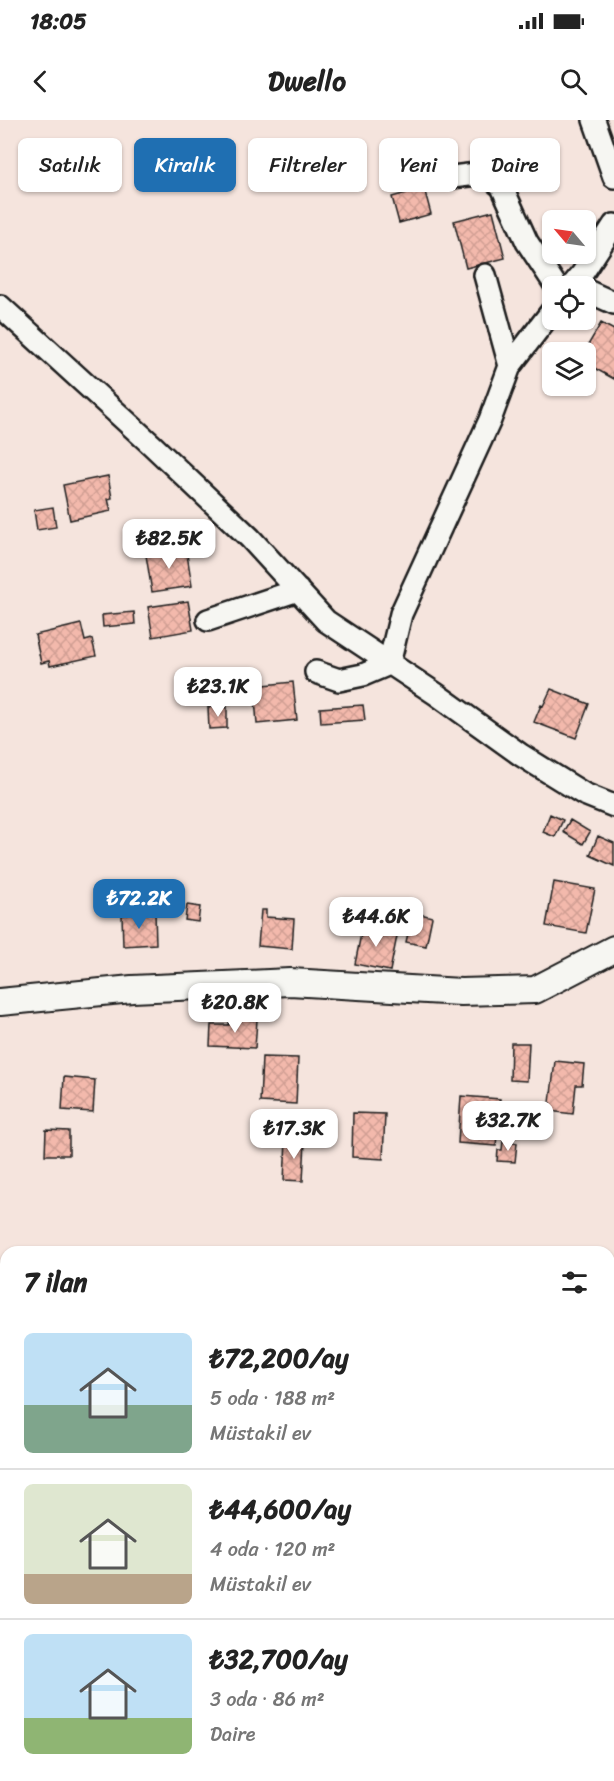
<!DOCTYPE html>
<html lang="tr">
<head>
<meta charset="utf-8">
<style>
  body { margin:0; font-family:Sriracha,sans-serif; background:#f6f6f6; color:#222; height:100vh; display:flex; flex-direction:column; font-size:22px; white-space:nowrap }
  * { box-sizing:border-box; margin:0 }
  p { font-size:20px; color:#767676 }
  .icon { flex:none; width:33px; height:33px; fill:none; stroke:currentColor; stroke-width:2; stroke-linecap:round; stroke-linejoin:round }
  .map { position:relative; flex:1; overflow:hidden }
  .drawer { position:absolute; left:0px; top:1126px; width:615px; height:536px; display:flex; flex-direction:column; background:#fff; border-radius:18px 18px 0 0; box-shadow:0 2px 4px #0004 }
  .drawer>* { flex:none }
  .hud { position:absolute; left:18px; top:18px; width:579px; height:54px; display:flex; gap:12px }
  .needle { width:39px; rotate:299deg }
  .fabs { position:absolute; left:542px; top:90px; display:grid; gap:12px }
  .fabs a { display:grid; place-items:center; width:54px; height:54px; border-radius:9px; background:#fff; box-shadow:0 2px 4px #0004; font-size:30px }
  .price { position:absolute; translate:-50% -51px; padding:0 14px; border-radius:12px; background:#fff; color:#222; font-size:20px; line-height:39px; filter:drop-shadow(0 2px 3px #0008) }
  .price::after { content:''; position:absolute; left:50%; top:36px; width:18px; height:14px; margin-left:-9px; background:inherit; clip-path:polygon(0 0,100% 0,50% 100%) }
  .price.selected { background:#1f6fb2; color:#fff }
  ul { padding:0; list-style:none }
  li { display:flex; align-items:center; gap:18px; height:150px; padding:0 24px }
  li+li { border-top:2px solid #e0e0e0 }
  li span { display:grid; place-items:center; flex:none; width:168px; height:120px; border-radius:9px; color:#555 }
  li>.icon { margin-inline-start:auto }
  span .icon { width:72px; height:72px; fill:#fffc; stroke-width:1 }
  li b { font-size:26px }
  h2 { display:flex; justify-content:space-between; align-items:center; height:72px; padding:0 24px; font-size:26px }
  .tag { padding:0 21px; border-radius:9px; background:#fff; box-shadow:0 2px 4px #0004; font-size:21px; line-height:54px }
  .tag.selected { background:#1f6fb2; color:#fff }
  .status { display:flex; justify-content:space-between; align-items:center; height:42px; padding:0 30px; background:#fff; direction:ltr }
  .status svg { height:16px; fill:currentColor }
  header { display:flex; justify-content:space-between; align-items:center; height:78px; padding:0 24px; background:#fff; font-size:27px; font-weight:700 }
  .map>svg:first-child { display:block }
  .building { fill:url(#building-cross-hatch); stroke:#1c1c1c; stroke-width:1.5 }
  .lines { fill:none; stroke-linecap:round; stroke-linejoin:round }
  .minor-casing { stroke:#1c1c1c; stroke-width:26 }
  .tertiary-casing { stroke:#1c1c1c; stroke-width:30 }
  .minor { stroke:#f6f6f2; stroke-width:21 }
  .tertiary { stroke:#f6f6f2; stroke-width:26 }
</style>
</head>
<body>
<div class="status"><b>18:05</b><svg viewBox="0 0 49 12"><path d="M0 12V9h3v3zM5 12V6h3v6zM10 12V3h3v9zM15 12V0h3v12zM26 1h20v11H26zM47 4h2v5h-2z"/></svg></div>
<header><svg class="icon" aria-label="back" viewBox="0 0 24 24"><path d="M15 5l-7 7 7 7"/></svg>Dwello<svg class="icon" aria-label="search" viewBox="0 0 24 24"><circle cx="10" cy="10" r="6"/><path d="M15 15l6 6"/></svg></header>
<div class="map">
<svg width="614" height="1661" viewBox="0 0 614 1661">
  <defs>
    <pattern id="building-cross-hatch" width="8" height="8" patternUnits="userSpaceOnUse" patternTransform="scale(1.5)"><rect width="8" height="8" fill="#f3b9ac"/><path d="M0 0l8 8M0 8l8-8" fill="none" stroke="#d09e93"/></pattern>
  </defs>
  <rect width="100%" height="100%" fill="#f5e4dd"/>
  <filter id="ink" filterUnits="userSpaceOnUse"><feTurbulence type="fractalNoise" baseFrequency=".0167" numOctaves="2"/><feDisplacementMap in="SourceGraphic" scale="12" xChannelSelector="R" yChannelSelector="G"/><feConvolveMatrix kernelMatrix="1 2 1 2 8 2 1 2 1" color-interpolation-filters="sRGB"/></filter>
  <g filter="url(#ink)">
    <path class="building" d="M424,68L431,94L399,103L392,77Z
      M493,91L505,138L466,148L454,101Z
      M601,203L614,210V259L585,243L584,232Z
      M108,356L112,378L108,379L111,391L70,400L63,365Z
      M53,387L56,407L37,410L34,390Z
      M186,428L192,466L152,472L146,435Z
      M188,481L193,510L153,517L148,487Z
      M134,492L135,504L103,507L102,495Z
      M81,504L85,521L92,519L96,536L50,546L49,541L41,543L35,515Z
      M293,562L297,600L257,604L254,566Z
      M551,569L589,584L576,618L534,602L541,585L543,586Z
      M363,585L365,600L321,603L320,588Z
      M208,587H227V608L209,609Z
      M550,694L563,700L555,717L543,712Z
      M570,700L590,712L583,724L563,712Z
      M598,716L614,723V746L590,735Z
      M554,762L595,769L586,813L546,806Z
      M187,785L200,787L198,802L185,800Z
      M261,790H266V797L294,799L292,829L258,826Z
      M413,792L432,797L426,826L406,822Z
      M155,793L156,824L123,826L122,795Z
      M363,804L398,811L390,851L355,844Z
      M230,898L257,900L255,928L210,926L211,905H229Z
      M511,923H529L527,961L510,960Z
      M262,937L298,938L296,984L260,982Z
      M555,941L584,944L582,965H576L573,994L549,991Z
      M64,957L95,960L93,992L62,990Z
      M461,976L500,979L496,1026L458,1023Z
      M353,993L385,994L383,1039L352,1037Z
      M46,1010L69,1011V1035H45Z
      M286,1020L305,1021L303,1061L284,1060Z
      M503,1021L517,1023L515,1042L497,1041L498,1030H502Z
      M0,1629L6,1636V1656L0,1661Z"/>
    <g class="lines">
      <defs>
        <path id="minor" d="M594,0L614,57
          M444,58L485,53L502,67L527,122L556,166
          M485,155L510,246
          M572,166L582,154L614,105
          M585,170L614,183
          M0,186L152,325L250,418L326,501L436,574L521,635L584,674L614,686
          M208,500L298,470
          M316,552L339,560L363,555L389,544L401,494L490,300L510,246L552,191"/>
        <path id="tertiary" d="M0,882L132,869L290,862L461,872L535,870L614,829"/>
      </defs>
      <use href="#minor" class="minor-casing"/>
      <use href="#tertiary" class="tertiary-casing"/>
      <use href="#minor" class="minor"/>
      <use href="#tertiary" class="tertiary"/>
    </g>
  </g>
</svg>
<div class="fabs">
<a><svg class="needle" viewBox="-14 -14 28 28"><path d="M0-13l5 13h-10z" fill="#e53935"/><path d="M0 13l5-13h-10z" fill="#767676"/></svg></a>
<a><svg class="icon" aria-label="locate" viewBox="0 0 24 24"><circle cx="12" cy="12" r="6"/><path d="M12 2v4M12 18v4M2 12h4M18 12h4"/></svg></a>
<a><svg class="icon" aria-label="layers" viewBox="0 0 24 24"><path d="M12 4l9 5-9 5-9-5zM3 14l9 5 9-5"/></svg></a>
</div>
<b class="price" style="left:169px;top:450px">₺82.5K</b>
<b class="price" style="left:218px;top:598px">₺23.1K</b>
<b class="price selected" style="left:139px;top:810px">₺72.2K</b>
<b class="price" style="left:376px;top:828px">₺44.6K</b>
<b class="price" style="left:235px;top:914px">₺20.8K</b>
<b class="price" style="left:508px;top:1032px">₺32.7K</b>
<b class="price" style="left:294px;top:1040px">₺17.3K</b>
<div class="hud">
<a class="tag">Satılık</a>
<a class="tag selected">Kiralık</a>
<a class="tag">Filtreler</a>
<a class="tag">Yeni</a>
<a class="tag">Daire</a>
</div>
<section class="drawer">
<h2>7 ilan<svg class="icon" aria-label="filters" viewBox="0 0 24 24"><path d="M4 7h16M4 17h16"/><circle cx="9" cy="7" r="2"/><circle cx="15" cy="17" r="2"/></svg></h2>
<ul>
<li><span style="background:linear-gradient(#bfe0f5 60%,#7fa58c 0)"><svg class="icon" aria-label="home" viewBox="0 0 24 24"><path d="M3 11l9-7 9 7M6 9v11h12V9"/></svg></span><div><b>₺72,200/ay</b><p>5 oda · 188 m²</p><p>Müstakil ev</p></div></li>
<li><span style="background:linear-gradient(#dfe7d0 75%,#b9a48a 0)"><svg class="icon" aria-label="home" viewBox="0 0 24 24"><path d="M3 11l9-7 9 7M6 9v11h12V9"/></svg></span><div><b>₺44,600/ay</b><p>4 oda · 120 m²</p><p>Müstakil ev</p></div></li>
<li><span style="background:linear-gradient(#bfe0f5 70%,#8fb573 0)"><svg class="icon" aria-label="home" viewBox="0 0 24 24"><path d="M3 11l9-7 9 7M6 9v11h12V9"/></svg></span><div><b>₺32,700/ay</b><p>3 oda · 86 m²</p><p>Daire</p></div></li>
</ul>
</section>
</div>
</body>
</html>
